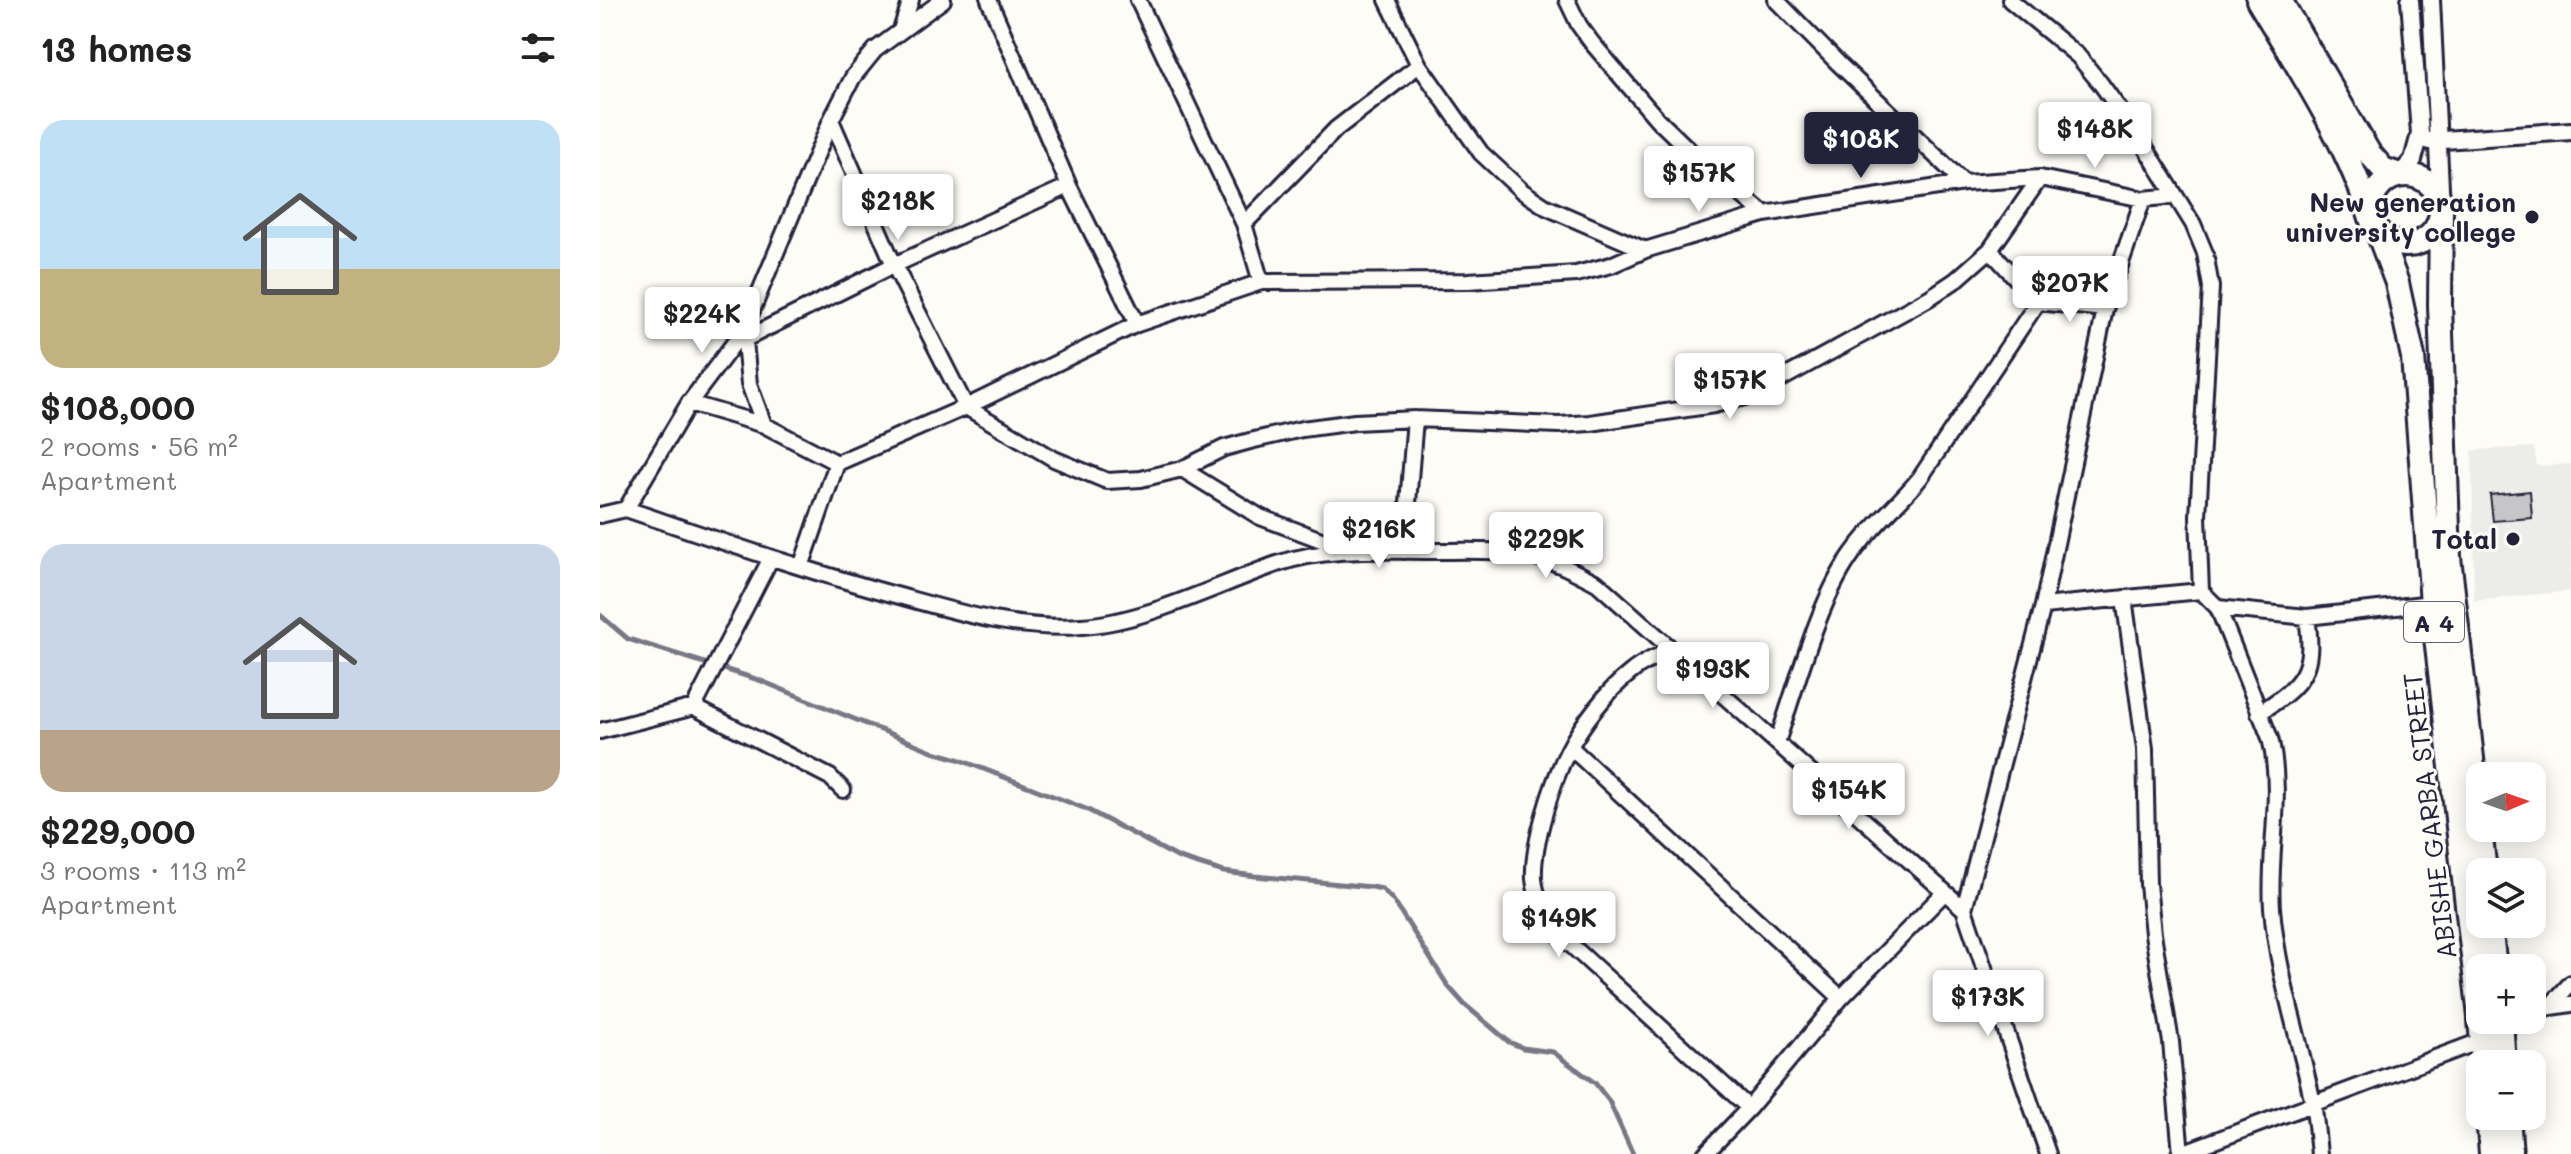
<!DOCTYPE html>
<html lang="en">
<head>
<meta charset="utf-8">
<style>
  body { margin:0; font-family:Mali,sans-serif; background:#f2f2f2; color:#222; height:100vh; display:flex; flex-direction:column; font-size:30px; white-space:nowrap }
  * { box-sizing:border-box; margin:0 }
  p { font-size:26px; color:#767676 }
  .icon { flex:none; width:44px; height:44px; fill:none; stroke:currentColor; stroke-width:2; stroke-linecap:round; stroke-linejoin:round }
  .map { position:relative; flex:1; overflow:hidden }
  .details { display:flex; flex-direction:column; background:#fff; width:600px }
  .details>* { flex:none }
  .needle { width:52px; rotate:88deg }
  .controls { position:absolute; left:1866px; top:762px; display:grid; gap:16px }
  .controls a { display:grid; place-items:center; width:80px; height:80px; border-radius:16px; background:#fff; box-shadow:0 4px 20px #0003; font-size:40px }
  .price { position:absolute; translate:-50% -68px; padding:0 18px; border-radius:8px; background:#fff; color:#222; font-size:26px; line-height:52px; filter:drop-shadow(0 2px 4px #0008) }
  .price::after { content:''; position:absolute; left:50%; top:48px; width:24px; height:18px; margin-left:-12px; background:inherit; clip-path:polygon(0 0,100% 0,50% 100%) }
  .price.active { background:#22223b; color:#fff }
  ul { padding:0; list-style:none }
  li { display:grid; align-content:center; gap:16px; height:424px; padding:0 40px }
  li span { display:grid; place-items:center; height:248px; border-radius:24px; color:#555 }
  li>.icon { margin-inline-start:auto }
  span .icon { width:144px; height:144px; fill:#fffc; stroke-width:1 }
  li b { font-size:34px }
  h2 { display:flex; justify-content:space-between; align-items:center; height:96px; padding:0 40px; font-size:34px }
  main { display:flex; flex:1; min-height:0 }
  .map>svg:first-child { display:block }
  .built { fill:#ecece9 }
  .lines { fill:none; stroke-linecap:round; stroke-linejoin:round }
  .stream { stroke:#787885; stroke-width:5 }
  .building { fill:#c6c6c8; stroke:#22223b; stroke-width:2 }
  .minor-casing { stroke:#22223b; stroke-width:20 }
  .tertiary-casing { stroke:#22223b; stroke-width:22 }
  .trunk-casing { stroke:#22223b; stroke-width:28 }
  .minor { stroke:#fdfcf7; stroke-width:14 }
  .tertiary { stroke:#fdfcf7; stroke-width:16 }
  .trunk { stroke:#fdfcf7; stroke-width:22 }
  .poi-dot { fill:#22223b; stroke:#fdfcf7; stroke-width:3 }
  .labels { text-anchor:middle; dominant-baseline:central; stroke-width:6; stroke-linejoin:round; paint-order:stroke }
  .shield { fill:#fdfcf7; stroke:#646373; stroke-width:2 }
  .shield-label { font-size:24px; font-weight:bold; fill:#22223b }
  .poi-label { font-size:26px; font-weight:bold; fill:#22223b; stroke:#fdfcf7; text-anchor:end }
  .street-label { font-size:26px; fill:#22223b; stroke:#fdfcf7 }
</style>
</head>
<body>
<main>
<section class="details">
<h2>13 homes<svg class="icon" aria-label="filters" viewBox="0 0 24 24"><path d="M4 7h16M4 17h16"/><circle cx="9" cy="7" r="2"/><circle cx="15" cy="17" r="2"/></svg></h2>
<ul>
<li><span style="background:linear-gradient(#bfe0f5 60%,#c2b280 0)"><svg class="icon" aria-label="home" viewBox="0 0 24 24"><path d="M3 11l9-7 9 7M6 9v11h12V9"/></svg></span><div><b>$108,000</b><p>2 rooms · 56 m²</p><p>Apartment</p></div></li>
<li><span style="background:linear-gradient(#c9d6e8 75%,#b9a48a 0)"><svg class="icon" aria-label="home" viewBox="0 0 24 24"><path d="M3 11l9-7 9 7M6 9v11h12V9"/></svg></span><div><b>$229,000</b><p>3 rooms · 113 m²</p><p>Apartment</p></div></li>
</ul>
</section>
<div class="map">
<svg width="1971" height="1154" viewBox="0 0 1971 1154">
  <rect width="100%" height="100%" fill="#fdfcf7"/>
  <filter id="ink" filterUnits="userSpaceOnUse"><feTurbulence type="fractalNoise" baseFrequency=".0125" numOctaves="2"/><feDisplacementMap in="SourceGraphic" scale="16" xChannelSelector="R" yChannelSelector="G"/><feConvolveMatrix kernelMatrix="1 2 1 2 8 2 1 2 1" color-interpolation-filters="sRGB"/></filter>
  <g filter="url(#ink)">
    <path class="built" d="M1934,447L1937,466L1971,464V591L1874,601L1872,450Z"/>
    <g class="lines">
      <path class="stream" d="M0,615L28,639L159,680L337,753L358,759L486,809L579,858L624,872L655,876L772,887L782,889L793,900L848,986L864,1004L909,1042L923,1048L953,1052L995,1083L1009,1101L1033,1154"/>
    </g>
    <path class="building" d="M1930,491L1932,518L1893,521L1890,495Z"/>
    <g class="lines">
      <defs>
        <path id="minor" d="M389,0L469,186L537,324
          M538,0L644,224L661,282
          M787,0L819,65L881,153L922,191L946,207L1045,250
          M967,0L979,25L992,43L1057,119L1091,152L1164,214
          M1176,0L1239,64L1364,183
          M1410,0L1478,56L1501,84L1537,134L1593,224L1605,253L1611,287L1598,516L1601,591L1618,608L1670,738C1684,794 1668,851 1672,908C1677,973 1699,1036 1712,1099C1716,1117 1717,1136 1719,1154
          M301,30L311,0
          M231,120L294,265L366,407L454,459L507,481L541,479L582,469L624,448L650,441L702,429L755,422L815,419L959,425L990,423L1114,405L1152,395L1329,298L1356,280L1390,250L1440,178
          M644,224L736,129L819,65
          M1390,250L1438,302L1505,309
          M144,330L149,384L164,425
          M145,339L294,265L469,186
          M89,403L164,425L237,463
          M582,469L660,517L748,550
          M26,509L89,403L144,330L231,120L253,77L275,50L343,0
          M0,515L26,509C118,540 209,572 303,597C360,613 421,631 482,626C545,622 617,585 677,564C726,547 783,551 834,551C867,551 903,549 936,557C958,562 977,573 997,583L1364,909L1448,1154
          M804,551L815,419
          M201,567L237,463L366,407L537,324L661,282L868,281L976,274L1011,265L1045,250L1164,214L1364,183L1440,178L1543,199L1575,196
          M1524,598L1545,749L1548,884L1553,934L1571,1042L1581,1154
          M1443,606L1601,591
          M1618,608L1707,617L1832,603
          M1073,650C1058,656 1043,662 1030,673C1008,690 982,724 969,749C953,780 932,844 934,879C936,900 947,918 959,934L1149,1108
          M94,707L171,558
          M1659,713C1704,684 1715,671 1707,617
          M0,731L94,707L230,777L243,790
          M1177,742C1197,685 1217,605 1250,557C1270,527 1298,505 1320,478L1438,302
          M970,747L1241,998
          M1364,909L1443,606L1505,309L1543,199
          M1950,1006L1971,983
          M1932,1010L1971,1004
          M1105,1154L1149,1108L1241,998L1345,892
          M1579,1154L1883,1040"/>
        <path id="tertiary" d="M1831,0L1841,209
          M1829,141L1971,131
          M1800,175L1813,160L1820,134L1810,0"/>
        <path id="trunk" d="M1658,0C1701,72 1747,141 1772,221
          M1680,0L1769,153L1783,169L1800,175
          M1771 210a35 35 0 1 1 70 0a35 35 0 1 1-70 0Z
          M1841,209L1840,305L1849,557L1885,872
          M1777,230L1797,283L1813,357L1832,603L1880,1017
          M1890,924L1895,968
          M1880,1020L1884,1064
          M1901,1020L1904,1064
          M1888,1116L1891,1154
          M1908,1116L1911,1154"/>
      </defs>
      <use href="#minor" class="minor-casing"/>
      <use href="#tertiary" class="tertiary-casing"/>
      <use href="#trunk" class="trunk-casing"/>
      <use href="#minor" class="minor"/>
      <use href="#tertiary" class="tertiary"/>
      <use href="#trunk" class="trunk"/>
    </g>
  </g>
  <g class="poi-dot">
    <circle cx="1932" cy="217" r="8"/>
    <circle cx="1913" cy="539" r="8"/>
  </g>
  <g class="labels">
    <rect class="shield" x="1804" y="602" width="60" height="40" rx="6"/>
    <g class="shield-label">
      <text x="1834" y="622">A 4</text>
    </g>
    <g class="poi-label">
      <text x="1916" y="202">New generation<tspan x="1916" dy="30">university college</tspan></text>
      <text x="1897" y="539">Total</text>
    </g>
    <g class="street-label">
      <text transform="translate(1829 816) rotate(-97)">ABISHE GARBA STREET</text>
    </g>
  </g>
</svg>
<div class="controls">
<a><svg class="needle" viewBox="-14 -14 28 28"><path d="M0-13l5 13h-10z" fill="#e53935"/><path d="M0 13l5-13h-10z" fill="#767676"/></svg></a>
<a><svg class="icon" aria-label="layers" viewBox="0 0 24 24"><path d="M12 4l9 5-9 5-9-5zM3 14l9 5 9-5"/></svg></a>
<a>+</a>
<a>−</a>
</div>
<b class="price" style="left:1495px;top:170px">$148K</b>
<b class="price active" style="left:1261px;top:180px">$108K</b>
<b class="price" style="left:1099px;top:214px">$157K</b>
<b class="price" style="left:298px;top:242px">$218K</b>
<b class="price" style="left:1470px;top:324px">$207K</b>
<b class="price" style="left:102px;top:355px">$224K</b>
<b class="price" style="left:1130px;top:421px">$157K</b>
<b class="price" style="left:779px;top:570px">$216K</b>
<b class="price" style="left:946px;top:580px">$229K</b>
<b class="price" style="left:1113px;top:710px">$193K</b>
<b class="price" style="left:1249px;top:831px">$154K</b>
<b class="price" style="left:959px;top:959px">$149K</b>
<b class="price" style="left:1388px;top:1038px">$173K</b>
</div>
</main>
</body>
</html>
